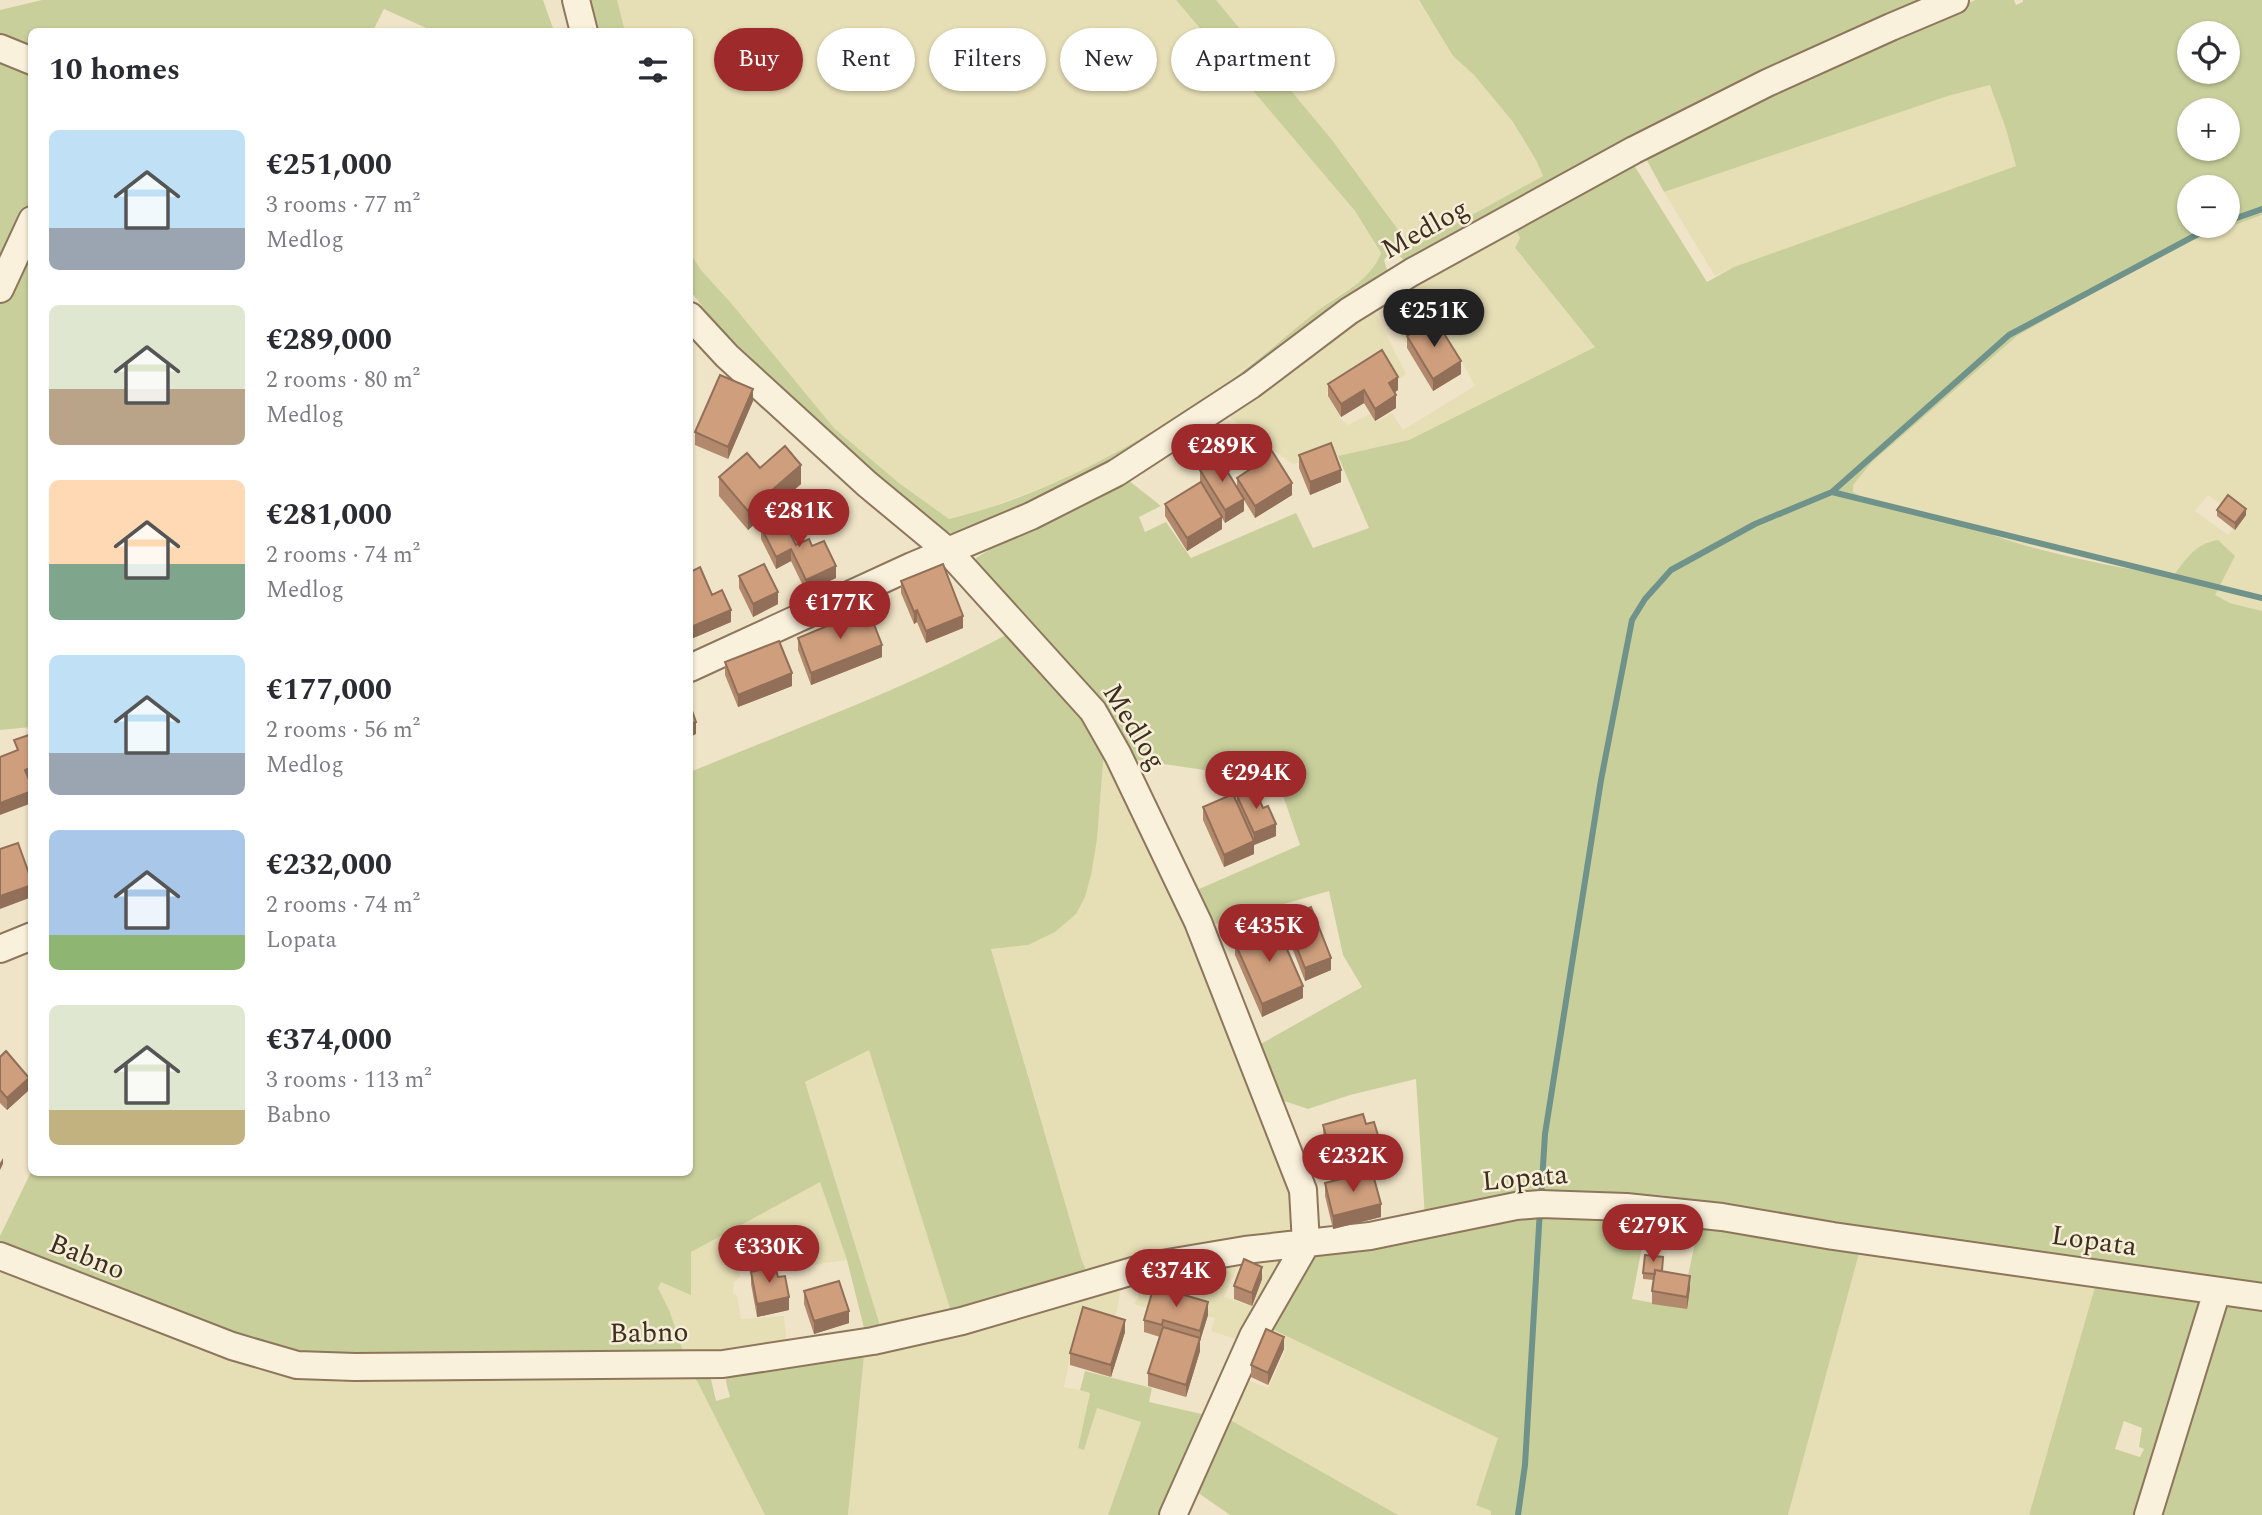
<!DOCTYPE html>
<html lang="en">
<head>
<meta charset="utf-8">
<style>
  body { margin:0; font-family:Spectral,serif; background:#f2f2f3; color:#2b2b33; height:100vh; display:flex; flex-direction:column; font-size:26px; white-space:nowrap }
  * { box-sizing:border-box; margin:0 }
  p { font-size:23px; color:#7c7c81 }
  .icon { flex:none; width:38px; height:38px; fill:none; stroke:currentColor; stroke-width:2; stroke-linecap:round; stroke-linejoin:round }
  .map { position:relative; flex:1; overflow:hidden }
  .drawer { position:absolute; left:28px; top:28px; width:665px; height:1148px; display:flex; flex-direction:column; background:#fff; border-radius:10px; box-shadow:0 2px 5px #0004 }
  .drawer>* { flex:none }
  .guide { position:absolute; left:714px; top:28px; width:665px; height:63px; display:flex; gap:14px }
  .controls { position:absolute; left:2177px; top:21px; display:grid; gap:14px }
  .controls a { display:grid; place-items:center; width:63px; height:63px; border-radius:50%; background:#fff; box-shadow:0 2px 5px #0004; font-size:35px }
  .price { position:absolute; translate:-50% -60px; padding:0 16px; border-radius:24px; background:#9e2a2b; color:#fff; font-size:23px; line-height:46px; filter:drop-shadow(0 2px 4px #0008) }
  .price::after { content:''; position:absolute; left:50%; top:42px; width:21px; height:16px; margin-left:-10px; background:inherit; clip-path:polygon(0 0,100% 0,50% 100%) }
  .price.selected { background:#222; color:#fff }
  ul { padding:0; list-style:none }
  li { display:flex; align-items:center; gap:21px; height:175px; padding:0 21px }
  li span { display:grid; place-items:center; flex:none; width:196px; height:140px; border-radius:10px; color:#555 }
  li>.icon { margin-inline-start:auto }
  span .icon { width:84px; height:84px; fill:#fffc; stroke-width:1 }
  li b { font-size:30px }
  h2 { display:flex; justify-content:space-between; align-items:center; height:84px; padding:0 21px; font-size:30px }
  .chip { padding:0 24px; border-radius:32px; background:#fff; box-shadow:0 2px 5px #0004; font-size:24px; line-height:63px }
  .chip.selected { background:#9e2a2b; color:#fff }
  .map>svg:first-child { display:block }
  .farmland { fill:#e6deb5; fill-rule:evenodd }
  .green { fill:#c9cf9b; fill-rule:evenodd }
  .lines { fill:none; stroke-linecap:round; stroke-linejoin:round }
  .stream { stroke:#6f938a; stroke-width:6 }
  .minor-casing { stroke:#8d765c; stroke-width:30 }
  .minor { stroke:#faf1dc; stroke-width:26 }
  .wall { fill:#b2896c }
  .shaded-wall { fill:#916f58 }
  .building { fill:#cf9f7d; stroke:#916f58; stroke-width:2 }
  .labels { text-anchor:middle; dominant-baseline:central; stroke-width:5; stroke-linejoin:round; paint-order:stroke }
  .street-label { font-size:28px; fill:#3d2e20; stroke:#f7eed8 }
</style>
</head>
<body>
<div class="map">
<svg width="2262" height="1515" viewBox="0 0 2262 1515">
  <rect width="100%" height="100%" fill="#f0e4c8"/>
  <path class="farmland" d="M617,0H1176L1355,211L1381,254L1371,273L1325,305L1221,387L1152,433L1073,476L977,512L949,519L899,483L834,428L731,303L701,270L690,253V32L625,31Z
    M1216,0H1419L1453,56L1474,75L1513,122L1536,160L1543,176L1415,246L1402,235L1332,140Z
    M1991,85L2006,129L2016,166L1734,267L1715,276L1664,192L1948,96Z
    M2262,215V611L2230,603L2214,595L2235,556L2186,559L2173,576L2132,569L2009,541L1954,521H1938L1931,514L1860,496L1853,492V485L1872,462L2017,336L2117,279L2188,242ZM2208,495L2241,519L2228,535L2195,511Z
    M1514,226L1520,238L1515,249L1595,347L1409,440L1338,456L1293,464L1239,425L1228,415L1373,308L1406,374L1396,382L1379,357L1326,393L1341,419L1348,425L1370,414L1376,422L1392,413L1403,430L1475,386L1439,320L1406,343L1386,305L1389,293Z
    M1104,751L1118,772L1245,1059L1291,1184L1296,1228L1289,1240L1089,1276L1082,1261L991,948L1028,945L1097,839Z
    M869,1049L953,1318L882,1332L805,1082Z
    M820,1181L847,1260L798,1267L795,1260L739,1268L740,1277L734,1282L733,1293L737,1296L741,1319L784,1316L787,1347L685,1357L670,1312L657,1288L661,1282L691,1252Z
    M1861,1246L2097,1280L2029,1515H1788Z
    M1286,1258L1239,1340L1211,1331L1215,1318L1162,1301L1150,1309L1134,1304L1138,1298L1139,1287L1150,1290L1156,1278L1151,1272ZM1239,1263L1263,1273L1250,1306L1224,1297Z
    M0,1263L687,1367L697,1381L766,1515H0Z
    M1114,1281L1120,1293L1117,1311L1111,1326L1078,1318L1064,1387L1090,1392L1078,1447L1084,1449L1097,1408L1141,1422L1108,1515H848L865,1346Z
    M1268,1327L1499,1438L1476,1504L1492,1512L1491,1515H1398L1225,1417L1243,1378L1268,1388L1286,1349L1263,1335Z"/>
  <path class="green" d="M42,0H543L554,31H433L384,9L373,31L32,32L31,53L0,39V10Z
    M590,0H617L625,31H599Z
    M1176,0H1216L1332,140L1402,235L1415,246L1543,176L1536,160L1513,122L1474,75L1453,56L1419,0H1924L1799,53L1561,177L1405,261L1393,250L1384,260L1388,273L1368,283L1317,318L1224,392L1152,439L1017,512L958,534L942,531L898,497L808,416L804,408L715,324L690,290V253L701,270L731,303L834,428L899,483L949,519C1048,495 1137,445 1220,388C1253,365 1284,337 1316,312C1338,295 1371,281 1381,253L1355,211Z
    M1975,0H2014L2016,5L2023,2V0H2262V215L2188,242L2117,279L2017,336L1872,462L1853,485V492L1860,496L1931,514L1938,521C1970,522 1982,532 2010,541C2063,557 2119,568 2173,576C2187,558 2195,544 2218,540L2235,556L2215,595L2230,603L2262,611V1289L1710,1208L1425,1218L1416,1079L1350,1095L1308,1109L1278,1099L1259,1045L1362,987L1343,955L1329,891L1215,924L1199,889L1300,845L1278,781L1130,759L976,570V558L1016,533L1128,480L1161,506L1139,517L1145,532L1166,522L1191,558L1296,513L1313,548L1369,528L1338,456L1409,440L1595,347L1515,248L1520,238L1514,226L1632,162L1707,282L1734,267L2016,166L2006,129L1990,85L1948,96L1664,192L1644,155ZM2189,33H2228V72H2189ZM2189,110H2228V149H2189ZM2189,187H2228V226H2189Z
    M0,57L32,70L31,208L0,275Z
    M31,235V727L0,730V301Z
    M1010,633L1081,705L1104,751L1097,839L1091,875L1085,897L1076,914L1055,932L1028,945L991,949L1082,1261L1089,1276L953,1318L869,1050L805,1082L882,1332L866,1336L847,1260L820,1182L691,1252V1295L661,1282L658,1288L670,1312L685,1357L301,1360L128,1295L0,1241V1236L31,1172H690V772C797,728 907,688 1010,633Z
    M1535,1210L1648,1217L1632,1299L1681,1308L1698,1229L1707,1225L1861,1246L1788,1515H1491V1511L1476,1505L1498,1438L1268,1327L1310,1258L1325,1250Z
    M2097,1280L2194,1294L2201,1303L2144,1515H2029ZM2124,1421L2142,1428L2139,1447L2144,1449L2140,1457L2115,1449Z
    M2224,1301L2262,1306V1515H2154Z
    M865,1346L848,1515H765L697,1381L687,1367L710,1375L716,1401L730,1397L726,1382L727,1371Z
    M1085,1371L1152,1388L1149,1402L1206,1415L1162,1515H1108L1141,1422L1097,1408L1084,1450L1078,1448L1090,1393L1080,1390Z
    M1225,1417L1398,1515H1230L1194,1490Z"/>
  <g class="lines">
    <path class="stream" d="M2228,221L2262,209
      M1832,492L2262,598
      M1541,1198L1545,1134L1601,780L1632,620L1645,599L1671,570L1755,524L1832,492L2009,335L2213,226
      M1518,1515L1525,1465L1540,1209"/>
    <defs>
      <path id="minor" d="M576,0L584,32
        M0,48L32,61
        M0,289L32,220
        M690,316L727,356L867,484L949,552L1093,711L1118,755L1198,922L1303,1190L1306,1244
        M690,668L912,566L1031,516L1116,473L1251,385L1349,311L1412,272L1634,150L1767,83L1891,27L1955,0
        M0,949L32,936
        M0,1256L232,1346L297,1365L355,1367L723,1364L873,1341L962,1321L1150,1266L1245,1250L1370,1236L1516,1206L1541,1204L1626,1207L1722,1217L1833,1236L2262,1297
        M1173,1515L1253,1336L1306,1244
        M2148,1515L2217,1291"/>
    </defs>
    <use href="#minor" class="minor-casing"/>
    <use href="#minor" class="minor"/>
  </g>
  <path class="wall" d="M1407,336L1461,374L1433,391L1407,348Z
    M1328,384L1398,390L1395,392L1396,408L1375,421L1364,403L1341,417L1328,396Z
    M753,401L728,459L695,445V432Z
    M1254,451L1292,495L1255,518L1244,500V511L1225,523L1222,518V529L1187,551L1165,516V504L1200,483V470L1237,488V478L1256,466L1254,464Z
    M1299,455L1341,482L1310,495L1299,468Z
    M719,477L801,484L748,530L719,496Z
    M2217,510L2246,515L2235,530L2217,516Z
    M761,527L796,545L812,546L836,578L806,592L791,561L776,569L761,539Z
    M690,572L712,595L731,622L691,639L690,635Z
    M739,576L778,604L753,617L739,588Z
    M901,581L963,628L926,643L917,622L914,624L901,593Z
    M798,638L882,657L811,685L798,650Z
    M725,662L792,686L738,707L725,675Z
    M1237,796L1276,836L1254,845V854L1224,867L1203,820V807L1237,802Z
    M1285,918L1331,970L1305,981L1285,930Z
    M1235,943L1303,998L1262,1017L1235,955Z
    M0,1057L29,1090L7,1110L0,1103Z
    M1366,1124L1380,1155L1375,1156V1168L1331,1181L1324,1156L1323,1125Z
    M1325,1183L1381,1217L1333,1229L1325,1196Z
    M1663,1271L1690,1288L1687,1309L1652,1304V1291L1654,1280L1643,1279V1273Z
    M751,1272L778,1277L789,1310L757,1317L751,1284Z
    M1262,1279L1252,1306L1234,1299V1286Z
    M804,1291L849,1323L814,1334L804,1304Z
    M1208,1315L1200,1341V1351L1186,1397L1148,1386V1373L1160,1337L1144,1332V1320Z
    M1125,1332L1111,1377L1070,1365V1353Z
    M1284,1349L1268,1385L1251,1377V1365Z"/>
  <path class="shaded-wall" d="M1461,361V374L1433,391V379Z
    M1398,377V390L1389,396V383Z
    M753,389V401L728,459V447Z
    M1364,390V403L1341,417V404Z
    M1396,395V408L1375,421V409Z
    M801,465V484L748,530V511Z
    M1341,470V482L1310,495V482Z
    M1292,483V495L1255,518V506Z
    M1244,499V511L1225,523V510Z
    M2246,509V515L2235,530V523Z
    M1222,517V529L1187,551V538Z
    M791,549V561L776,569V557Z
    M836,566V578L806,592V580Z
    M778,592V604L753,617V604Z
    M731,610V622L691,639V627Z
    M917,610V622L914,624V612Z
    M963,616V628L926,643V631Z
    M882,645V657L811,685V673Z
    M792,673V686L738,707V695Z
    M696,722V734L690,737V724Z
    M32,767V780L25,782V770Z
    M32,791V803L0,815V803Z
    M1276,824V836L1254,845V854L1224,867V855L1254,842V833Z
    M32,885V897L0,909V896Z
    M1331,958V970L1305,981V968Z
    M1303,986V998L1262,1017V1004Z
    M29,1078V1090L7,1110V1098Z
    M1380,1142V1155L1375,1156V1168L1331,1181V1168L1372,1145Z
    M3,1158V1164L0,1170V1163Z
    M1381,1204V1217L1333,1229V1216Z
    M1262,1267V1279L1252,1306V1293Z
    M1690,1276V1288L1687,1309V1297Z
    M789,1297V1310L757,1317V1304Z
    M1208,1302V1315L1200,1341V1351L1186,1397V1385L1200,1341V1331Z
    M849,1311V1323L814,1334V1321Z
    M1125,1320V1332L1111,1377V1365Z
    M1284,1337V1349L1268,1385V1373Z"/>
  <path class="building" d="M1435,319L1461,361L1433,379L1407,336Z
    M1382,350L1398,377L1389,383L1396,395L1375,409L1364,390L1341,404L1328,384Z
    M720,375L753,389L728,447L695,432Z
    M1267,443L1292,483L1255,506L1237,478L1261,462L1254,451Z
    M1331,443L1341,470L1310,482L1299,455Z
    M785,446L801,465L748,511L719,477L747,453L760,468Z
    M1219,458L1244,499L1225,510L1200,470Z
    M1201,482L1222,517L1187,538L1165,504Z
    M2228,495L2246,509L2235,523L2217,510Z
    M782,517L796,545L809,539L812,546L824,541L836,566L806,580L791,549L776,557L761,527Z
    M764,564L778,592L753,604L739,576Z
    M943,564L963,616L926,631L917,610L914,612L901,581Z
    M700,567L712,595L722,590L731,610L691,627L690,623V572Z
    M868,609L882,645L811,673L798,638Z
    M779,641L792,673L738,695L725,662Z
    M690,705L696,722L690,724Z
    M32,734V767L25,770L32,787V791L0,803V757L18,750L14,740Z
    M1254,788L1263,808L1268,806L1276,824L1254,833L1237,796Z
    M1233,794L1254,841L1224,855L1203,807Z
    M18,843L32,882V885L0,896V849Z
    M1311,907L1331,958L1305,968L1285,918Z
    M1276,924L1303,986L1262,1004L1235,943Z
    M6,1051L29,1078L7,1098L0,1090V1057Z
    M1363,1114L1366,1124L1374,1122L1380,1142L1372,1145L1375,1156L1331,1168L1324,1144L1328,1143L1323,1125Z
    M1372,1171L1381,1204L1333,1216L1325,1183Z
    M1645,1255L1663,1257L1662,1271L1655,1270V1274L1643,1273Z
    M1244,1259L1262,1267L1252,1293L1234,1286Z
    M775,1266L778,1277L785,1276L789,1297L757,1304L751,1272Z
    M1655,1270L1690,1276L1687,1297L1652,1291Z
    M839,1281L849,1311L814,1321L804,1291Z
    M1154,1286L1208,1302L1200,1331L1163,1320L1162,1325L1144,1320Z
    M1083,1307L1125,1320L1111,1365L1070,1353Z
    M1163,1327L1200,1338L1186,1385L1148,1373Z
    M1266,1329L1284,1337L1268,1373L1251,1365Z"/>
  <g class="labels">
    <g class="street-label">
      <text transform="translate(1425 229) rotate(-29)">Medlog</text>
      <text transform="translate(1134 727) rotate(59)">Medlog</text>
      <text transform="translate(1525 1178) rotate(-5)">Lopata</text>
      <text transform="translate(2094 1241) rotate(8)">Lopata</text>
      <text transform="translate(87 1257) rotate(22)">Babno</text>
      <text transform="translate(649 1333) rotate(-1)">Babno</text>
    </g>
  </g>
</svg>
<div class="controls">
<a><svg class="icon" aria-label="locate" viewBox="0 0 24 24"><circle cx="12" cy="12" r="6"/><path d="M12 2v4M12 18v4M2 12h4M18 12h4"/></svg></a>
<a>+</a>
<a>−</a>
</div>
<b class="price selected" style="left:1434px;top:349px">€251K</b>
<b class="price" style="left:1222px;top:484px">€289K</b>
<b class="price" style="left:799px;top:549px">€281K</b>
<b class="price" style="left:840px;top:641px">€177K</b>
<b class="price" style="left:1256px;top:811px">€294K</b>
<b class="price" style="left:1269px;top:964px">€435K</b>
<b class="price" style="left:1353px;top:1194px">€232K</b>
<b class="price" style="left:1653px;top:1264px">€279K</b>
<b class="price" style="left:769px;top:1285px">€330K</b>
<b class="price" style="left:1176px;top:1309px">€374K</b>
<div class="guide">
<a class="chip selected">Buy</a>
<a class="chip">Rent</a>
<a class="chip">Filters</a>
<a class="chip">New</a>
<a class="chip">Apartment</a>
</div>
<section class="drawer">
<h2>10 homes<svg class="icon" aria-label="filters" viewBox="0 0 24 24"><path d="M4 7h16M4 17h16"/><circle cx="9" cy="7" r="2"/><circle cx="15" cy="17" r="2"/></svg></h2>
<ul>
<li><span style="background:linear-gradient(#bfe0f5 70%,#9aa5b1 0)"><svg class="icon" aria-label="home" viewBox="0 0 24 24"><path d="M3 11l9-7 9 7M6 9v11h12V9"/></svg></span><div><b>€251,000</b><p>3 rooms · 77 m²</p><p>Medlog</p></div></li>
<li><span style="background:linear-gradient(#dfe7d0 60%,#b9a48a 0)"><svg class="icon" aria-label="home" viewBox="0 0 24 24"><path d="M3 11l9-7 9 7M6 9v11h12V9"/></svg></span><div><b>€289,000</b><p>2 rooms · 80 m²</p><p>Medlog</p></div></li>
<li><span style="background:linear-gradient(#ffd9b3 60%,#7fa58c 0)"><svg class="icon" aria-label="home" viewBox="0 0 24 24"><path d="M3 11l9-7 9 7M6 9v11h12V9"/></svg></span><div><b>€281,000</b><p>2 rooms · 74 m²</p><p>Medlog</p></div></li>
<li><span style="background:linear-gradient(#bfe0f5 70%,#9aa5b1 0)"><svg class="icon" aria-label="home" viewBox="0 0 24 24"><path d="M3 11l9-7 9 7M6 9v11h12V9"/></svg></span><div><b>€177,000</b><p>2 rooms · 56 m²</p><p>Medlog</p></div></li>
<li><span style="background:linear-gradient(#a9c7e8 75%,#8fb573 0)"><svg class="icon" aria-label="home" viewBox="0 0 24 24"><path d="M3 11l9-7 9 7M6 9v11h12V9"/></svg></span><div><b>€232,000</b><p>2 rooms · 74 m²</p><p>Lopata</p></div></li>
<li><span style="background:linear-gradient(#dfe7d0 75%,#c2b280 0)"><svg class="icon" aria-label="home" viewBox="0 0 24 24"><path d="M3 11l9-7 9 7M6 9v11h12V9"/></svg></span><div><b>€374,000</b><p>3 rooms · 113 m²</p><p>Babno</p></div></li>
</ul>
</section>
</div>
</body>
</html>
